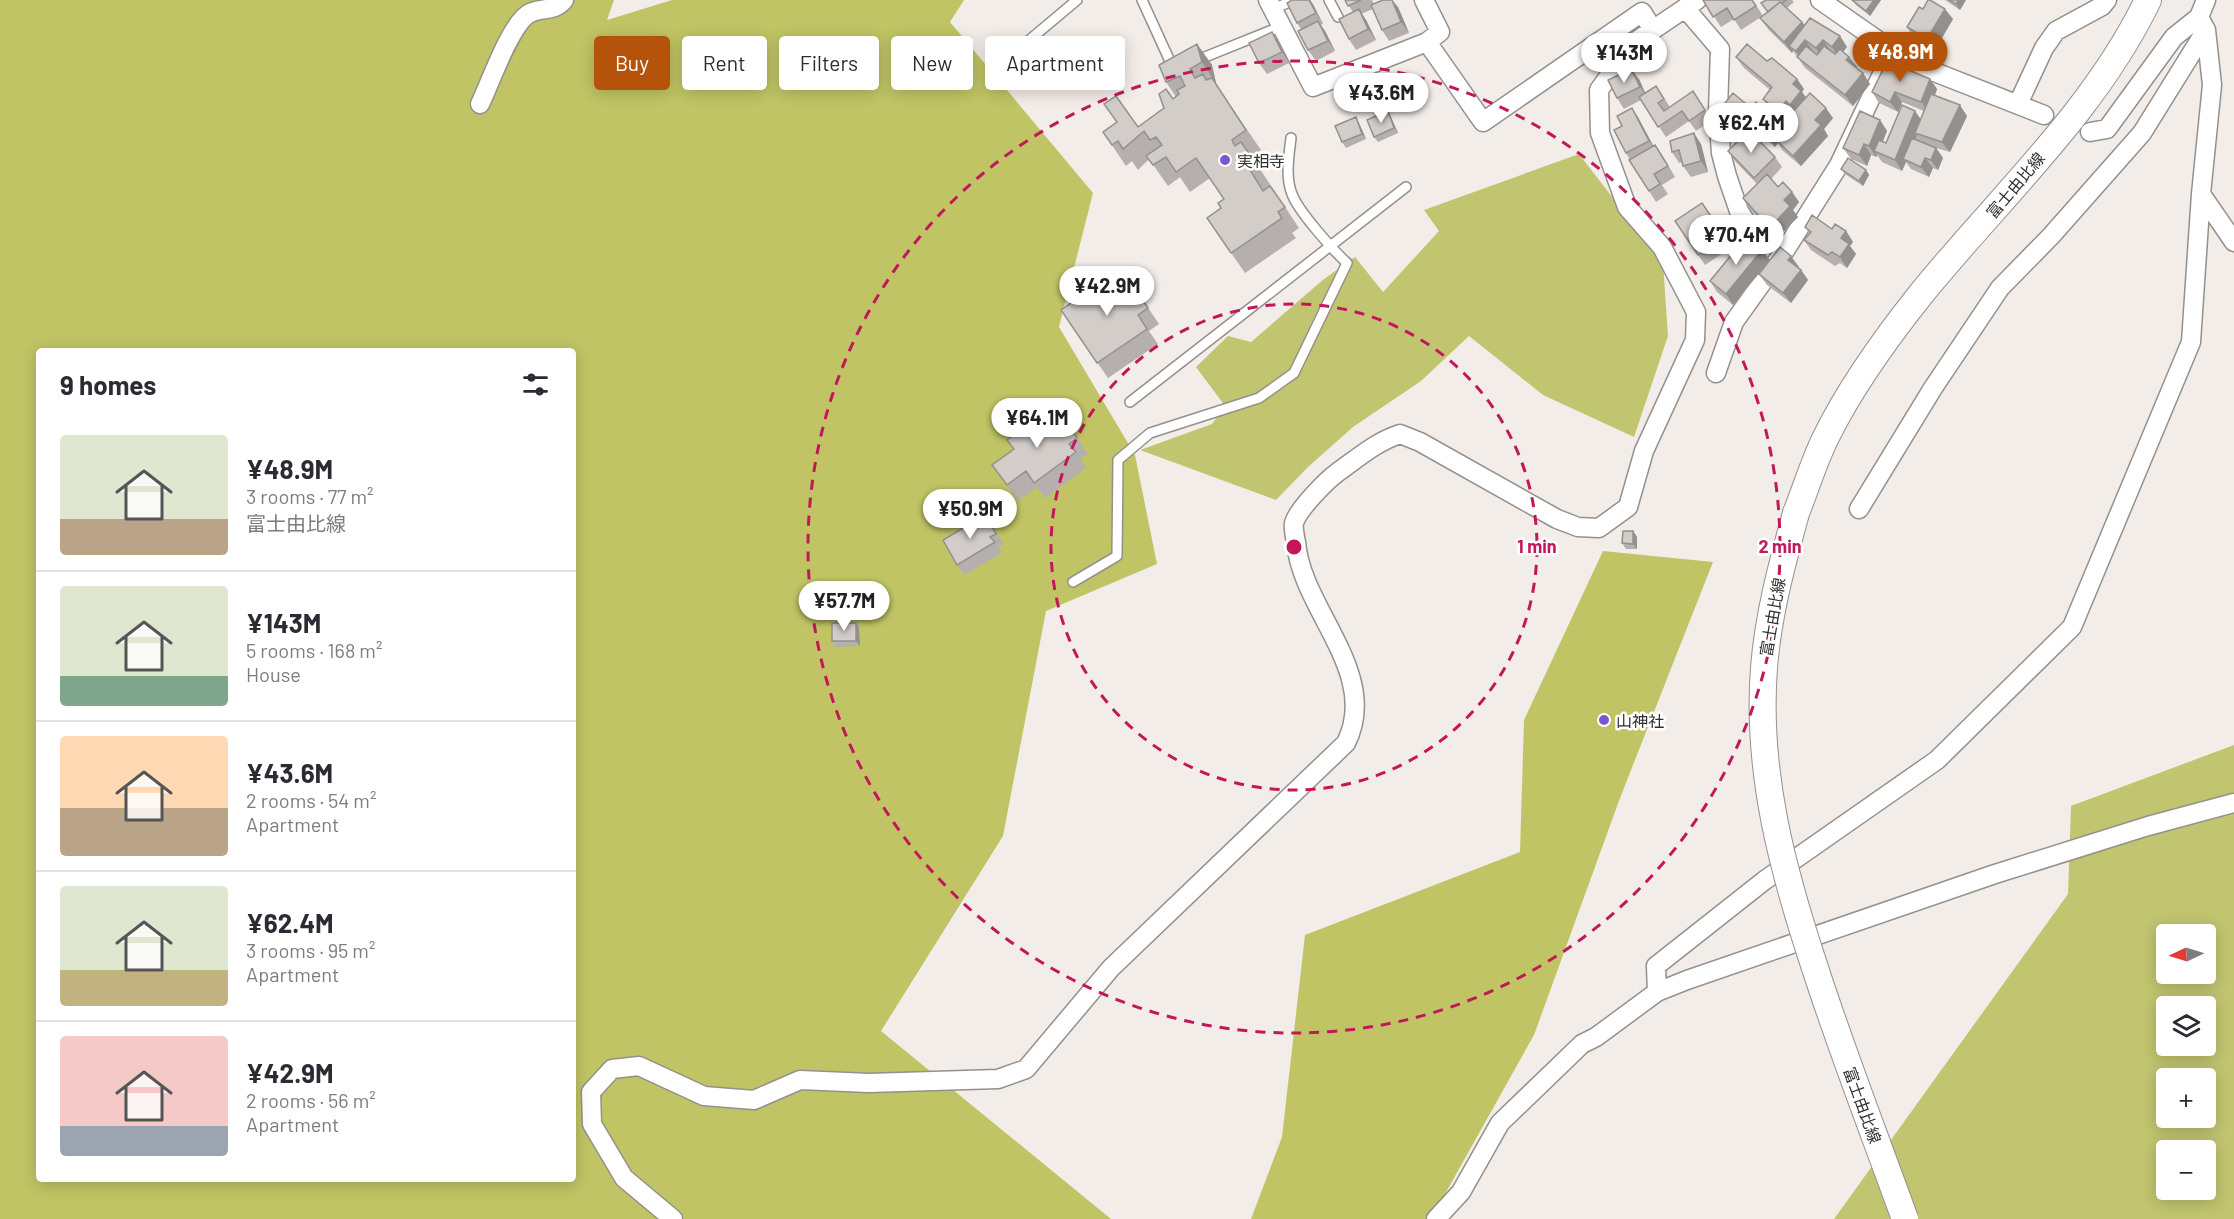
<!DOCTYPE html>
<html lang="en">
<head>
<meta charset="utf-8">
<style>
  body { margin:0; font-family:Barlow,"Noto Sans JP",sans-serif; background:#f2f2f3; color:#2b2b33; height:100vh; display:flex; flex-direction:column; font-size:22px; white-space:nowrap }
  * { box-sizing:border-box; margin:0 }
  p { font-size:20px; color:#7c7c81 }
  .icon { flex:none; width:33px; height:33px; fill:none; stroke:currentColor; stroke-width:2; stroke-linecap:round; stroke-linejoin:round }
  .map { position:relative; flex:1; overflow:hidden }
  .sheet { position:absolute; left:36px; top:348px; width:540px; height:834px; display:flex; flex-direction:column; background:#fff; border-radius:6px; box-shadow:0 3px 15px #0003 }
  .sheet>* { flex:none }
  .hud { position:absolute; left:594px; top:36px; width:570px; height:54px; display:flex; gap:12px }
  .needle { width:39px; rotate:266deg }
  .controls { position:absolute; left:2156px; top:924px; display:grid; gap:12px }
  .controls a { display:grid; place-items:center; width:60px; height:60px; border-radius:6px; background:#fff; box-shadow:0 3px 15px #0003; font-size:30px }
  .price { position:absolute; translate:-50% -51px; padding:0 14px; border-radius:21px; background:#fff; color:#222; font-size:20px; line-height:39px; filter:drop-shadow(0 2px 3px #0008) }
  .price::after { content:''; position:absolute; left:50%; top:36px; width:18px; height:14px; margin-left:-9px; background:inherit; clip-path:polygon(0 0,100% 0,50% 100%) }
  .price.selected { background:#b45309; color:#fff }
  ul { padding:0; list-style:none }
  li { display:flex; align-items:center; gap:18px; height:150px; padding:0 24px }
  li+li { border-top:2px solid #e1e1e2 }
  li span { display:grid; place-items:center; flex:none; width:168px; height:120px; border-radius:6px; color:#555 }
  li>.icon { margin-inline-start:auto }
  span .icon { width:72px; height:72px; fill:#fffc; stroke-width:1 }
  li b { font-size:26px }
  h2 { display:flex; justify-content:space-between; align-items:center; height:72px; padding:0 24px; font-size:26px }
  .chip { padding:0 21px; border-radius:6px; background:#fff; box-shadow:0 3px 15px #0003; font-size:21px; line-height:54px }
  .chip.selected { background:#b45309; color:#fff }
  .map>svg:first-child { display:block }
  .green { fill:#c1c56f; fill-rule:evenodd }
  .forest { fill:#c0c464; fill-rule:evenodd }
  .lines { fill:none; stroke-linecap:round; stroke-linejoin:round }
  .lane-casing { stroke:#94908c; stroke-width:12 }
  .street-casing { stroke:#94908c; stroke-width:21 }
  .secondary-casing { stroke:#94908c; stroke-width:28 }
  .lane { stroke:#fff; stroke-width:9 }
  .street { stroke:#fff; stroke-width:18 }
  .secondary { stroke:#fff; stroke-width:26 }
  .secondary-bridge-casing { stroke:#94908c; stroke-width:28; stroke-linecap:butt }
  .secondary-bridge { stroke:#fff; stroke-width:26 }
  .wall { fill:#b5b0ad }
  .shaded-wall { fill:#93908d }
  .building { fill:#d2cdc9; stroke:#93908d; stroke-width:1.5 }
  .ring { fill:none; stroke:#c2185b; stroke-width:3; stroke-dasharray:10 8 }
  .poi-dot { fill:#7d56cf; stroke:#fff; stroke-width:2 }
  .labels { text-anchor:middle; dominant-baseline:central; stroke-width:5; stroke-linejoin:round; paint-order:stroke }
  .poi-label { font-size:16px; fill:#312f2d; stroke:#fff; text-anchor:start }
  .street-label { font-size:16px; fill:#312f2d; stroke:#fff }
  .centre { fill:#c2185b; stroke:#fff; stroke-width:3 }
  .ring-label { font-size:18px; text-anchor:middle; font-weight:bold; fill:#c2185b; stroke:#fff; stroke-width:5; stroke-linejoin:round; paint-order:stroke }
</style>
</head>
<body>
<div class="map">
<svg width="2234" height="1219" viewBox="0 0 2234 1219">
  <rect width="100%" height="100%" fill="#f3ede9"/>
  <path class="green" d="M1579,154L1663,263L1668,336L1634,437L1543,395L1469,336L1421,381L1353,427L1308,467L1276,500L1140,450L1212,424L1225,406L1196,367L1228,336L1251,342L1324,279L1355,257L1383,292L1439,231L1424,210Z
    M2234,745V1219H1834L2068,894L2071,806ZM2166,934H2205V974H2166ZM2166,1006H2205V1046H2166ZM2166,1078H2205V1118H2166ZM2166,1150H2205V1190H2166Z"/>
  <path class="forest" d="M0,0H614L607,20L672,0H964L950,22L1093,193L1059,327L1135,455L1157,564L1046,611L1003,836L881,1031L1111,1219H0ZM39,351H573V1179H39Z
    M1603,551L1713,562L1620,798L1534,1035L1431,1219H1251L1282,1137L1305,935L1520,852L1524,720Z"/>
  <g class="lines">
    <defs>
      <path id="lane" d="M1142,0L1174,70
        M1329,0L1338,17
        M1273,9L1294,0
        M1195,61L1282,26
        M1002,63L1077,0
        M1130,402L1406,187
        M1073,582L1117,556L1118,460L1150,433L1259,398L1294,373L1347,263C1333,250 1298,211 1292,194C1285,177 1289,155 1291,138"/>
      <path id="street" d="M1268,0L1313,87L1427,42L1483,122L1642,12L1653,30
        M1424,0L1440,32L1427,42
        M1820,0L1893,51L1927,69L2044,115
        M1685,8L1720,49L1718,111L1721,153L1727,176L1739,211L1748,225L1786,249
        M480,104C490,84 511,22 530,13C543,7 554,12 564,0
        M2018,104L2044,48L2056,31L2102,6L2107,0
        M2090,132L2107,129L2174,37L2199,17L2206,0
        M2201,194L2234,242
        M1716,373L1734,322L1786,249L1839,165L1893,51
        M1859,509L1933,388L2000,288L2051,236L2142,133L2206,30
        M1657,992L1656,966L1765,880L1937,760L2072,627L2191,342L2201,194L2212,85L2206,30L2199,17
        M673,1219L624,1178L592,1124L591,1092L612,1069L639,1066L704,1096L754,1100L800,1080L869,1083L998,1079L1026,1069L1111,968L1346,743C1381,673 1301,609 1296,542C1295,537 1293,528 1294,523C1298,509 1327,480 1338,472C1359,457 1376,442 1400,434L1420,442L1557,519L1578,527L1599,528L1628,507L1644,451L1695,340L1696,312L1662,247L1627,207L1600,133L1599,90L1632,44L1697,0
        M1436,1219L1461,1192L1500,1123L1582,1044L1596,1037L1657,992L1687,980L1995,874L2148,826L2234,803"/>
      <path id="secondary" d="M1796,513C1806,488 1814,461 1826,437C1851,386 1886,338 1921,294C1999,198 2094,112 2148,0"/>
    </defs>
    <use href="#lane" class="lane-casing"/>
    <use href="#street" class="street-casing"/>
    <use href="#secondary" class="secondary-casing"/>
    <use href="#lane" class="lane"/>
    <use href="#street" class="street"/>
    <use href="#secondary" class="secondary"/>
    <defs>
      <path id="secondary-bridge" d="M1796,513C1782,564 1768,615 1764,668C1756,773 1783,872 1816,971C1843,1054 1875,1136 1905,1219"/>
    </defs>
    <use href="#secondary-bridge" class="secondary-bridge-casing"/>
    <use href="#secondary-bridge" class="secondary-bridge"/>
  </g>
  <path class="wall" d="M1292,0H1310L1323,24L1320,25L1325,31L1335,51L1316,61L1308,50L1301,29L1297,23Z
    M1345,0H1372L1374,4L1398,7L1409,33L1389,41L1382,30L1373,9L1361,14L1366,20L1376,40L1356,50L1349,39L1353,12Z
    M1703,0H1753L1763,16L1768,12L1766,0H1792L1794,2L1787,8L1802,22L1805,25L1840,36L1847,47L1843,52L1857,67L1856,68L1863,73L1870,84L1853,106L1805,68L1793,51L1792,53L1768,29L1760,18L1761,17L1741,30L1734,19L1721,27Z
    M1852,0H1881L1870,16L1856,5Z
    M1945,0H1966L1960,10Z
    M1923,9L1953,19L1935,50L1914,38L1907,27Z
    M1279,43L1289,63L1267,74L1259,63Z
    M1197,44L1212,65L1216,83H1215L1261,150L1252,157L1299,228L1292,233L1296,238L1245,273L1207,218L1221,208L1224,199L1210,178L1190,192L1180,177L1168,186L1149,159L1138,170L1132,161L1126,166L1103,132L1138,127L1164,108L1176,97L1166,82Z
    M1736,57L1767,61L1797,79L1804,89L1802,92L1806,98L1833,118L1824,129L1828,136L1801,166L1782,150L1778,143L1775,147L1756,131L1753,134L1775,157L1782,167L1771,179L1778,187L1792,192L1799,202L1793,210L1798,217L1777,238L1750,209L1743,198L1757,184L1735,161L1728,151L1737,141L1721,128L1714,117L1751,108L1784,129L1794,118L1791,114L1793,112L1785,121L1770,109L1763,99L1770,90L1744,68Z
    M1639,79L1645,93L1656,86L1670,107L1693,91L1712,120L1696,131L1689,121L1666,137L1641,100L1624,109L1617,98Z
    M1930,79L1937,89L1935,95L1967,116L1950,152L1936,148L1943,158L1938,170L1933,168L1929,177L1911,169L1906,162L1902,171L1882,162L1877,155L1876,157L1871,155L1867,166L1851,159L1843,148L1880,120L1887,131L1883,141L1886,143L1921,119L1924,111L1902,102L1898,112L1879,103L1872,92Z
    M1632,108L1639,119L1653,146L1662,155L1675,177L1662,185L1668,194L1656,202L1649,191L1626,153L1622,126Z
    M1391,117L1398,133L1378,142L1374,137Z
    M1359,123L1366,139L1346,148L1342,142Z
    M1701,144L1708,172L1691,177L1683,166L1682,162L1679,163L1672,152Z
    M1841,169L1866,170L1869,175L1863,186L1845,174Z
    M1702,203L1732,247L1705,265L1675,221Z
    M1805,227L1832,229L1846,231L1853,242L1850,246L1856,254L1847,268L1840,263L1835,266L1811,250L1804,240L1809,233Z
    M1762,250L1770,260L1733,305L1717,292L1710,281Z
    M1798,267L1801,270L1808,280L1791,303L1767,285L1759,274L1799,267Z
    M1132,284L1159,324L1149,331L1158,344L1108,378L1061,310L1127,288Z
    M1055,423L1077,438L1088,454L1080,459L1086,468L1045,498L1037,487L1018,501L992,465Z
    M988,520L1004,544L998,547L1002,553L964,575L957,565L983,523Z
    M1633,531L1637,537V549H1626L1622,543Z
    M859,628L860,646L836,647L832,641Z"/>
  <path class="shaded-wall" d="M1309,0H1310L1313,4L1323,24L1316,13Z
    M1392,0L1398,7L1409,33L1401,22Z
    M1874,0H1881L1870,16L1866,11Z
    M1959,0H1966L1960,10L1956,4Z
    M1359,9L1366,20L1376,40L1368,29Z
    M1945,9L1953,19L1935,50L1927,39Z
    M1318,21L1325,31L1335,51L1328,41Z
    M1802,22L1810,33L1789,46L1793,51L1792,53L1784,42Z
    M1272,32L1279,43L1289,63L1282,52Z
    M1840,36L1847,47L1839,57L1832,47Z
    M1805,40L1812,50L1803,62L1796,51Z
    M1823,40L1830,50L1823,59L1816,48Z
    M1197,44L1212,65L1216,83L1202,62Z
    M1849,57L1857,67L1854,71L1846,60Z
    M1631,69L1639,79L1647,97L1640,87Z
    M1863,73L1870,84L1853,106L1845,95Z
    M1797,79L1804,89L1802,92L1809,101L1797,115L1790,105L1793,84Z
    M1930,79L1937,89L1929,112L1921,102Z
    M1895,92L1902,102L1898,112L1890,102Z
    M1786,101L1793,112L1785,121L1778,111Z
    M1960,105L1967,116L1950,152L1942,142Z
    M1632,108L1639,119L1656,151L1649,141Z
    M1826,108L1833,118L1824,129L1828,136L1801,166L1793,156L1815,120Z
    M1388,111L1391,117L1398,133L1394,128Z
    M1915,111L1922,121L1915,133L1917,135L1906,160L1903,159L1906,162L1902,171L1895,160Z
    M1356,117L1359,123L1366,139L1362,134Z
    M1748,120L1756,131L1743,146L1736,136Z
    M1880,120L1887,131L1878,153L1874,151L1877,155L1876,157L1869,146Z
    M1779,122L1787,132L1775,139L1778,143L1775,147L1767,136Z
    M1694,133L1701,144L1708,172L1701,161Z
    M1864,144L1871,155L1867,166L1859,155Z
    M1936,148L1943,158L1938,170L1931,160Z
    M1925,158L1933,168L1929,177L1921,167Z
    M1866,170L1869,175L1863,186L1859,181Z
    M1792,192L1799,202L1793,210L1798,217L1777,238L1770,228L1784,200Z
    M1846,231L1853,242L1850,246L1856,254L1847,268L1840,257L1841,238Z
    M1762,250L1770,260L1733,305L1726,294Z
    M1791,256L1799,267L1796,271L1788,260Z
    M1801,270L1808,280L1791,303L1783,293Z
    M1633,531L1637,537V549L1633,544Z
    M856,623L859,628L860,646L856,641Z"/>
  <path class="building" d="M1292,0H1309L1316,13L1297,23L1287,3Z
    M1345,0H1361L1348,6Z
    M1383,0H1392L1401,22L1382,30L1371,5Z
    M1703,0H1752L1756,6L1734,20L1727,8L1713,17Z
    M1766,0H1786L1782,3L1780,2L1768,12L1761,3Z
    M1852,0H1874L1866,11Z
    M1928,0H1930L1945,9L1927,39L1907,27L1919,7L1923,9Z
    M1949,0H1959L1956,4Z
    M1780,2L1802,22L1784,42L1760,18Z
    M1359,9L1368,29L1349,39L1339,19Z
    M1810,18L1840,36L1832,47L1823,40L1816,48L1805,40L1796,51L1789,46Z
    M1318,21L1328,41L1308,50L1298,31Z
    M1272,32L1282,52L1259,63L1249,43Z
    M1197,44L1202,62L1190,69L1195,78L1203,74L1206,80L1212,78L1246,130L1232,140L1235,146L1241,142L1257,165L1250,170L1263,191L1270,186L1285,207L1278,212L1282,218L1231,253L1207,218L1221,208L1218,203L1224,199L1196,158L1176,172L1166,157L1153,165L1146,156L1162,145L1156,137L1150,140L1144,131L1123,149L1118,141L1112,145L1103,132L1117,122L1104,104L1116,96L1138,127L1164,108L1159,94L1166,89L1173,99L1179,94L1177,90L1185,86L1180,76L1166,82L1159,65Z
    M1747,44L1767,61L1772,58L1797,79L1793,84L1801,91L1790,105L1786,101L1778,111L1763,99L1772,87L1736,57Z
    M1806,46L1817,55L1824,46L1835,54L1840,49L1849,57L1846,60L1863,73L1845,95L1797,57Z
    M1887,61L1930,79L1921,102L1895,92L1890,102L1872,92Z
    M1631,69L1640,87L1617,98L1608,80Z
    M1656,86L1664,99L1658,103L1664,111L1693,91L1705,110L1689,121L1682,111L1658,127L1639,97Z
    M1733,93L1751,108L1756,102L1779,122L1767,136L1748,120L1736,136L1714,117Z
    M1810,93L1826,108L1815,120L1821,125L1793,156L1775,139L1795,117L1791,114Z
    M1931,94L1960,105L1942,142L1915,133Z
    M1902,105L1915,111L1895,160L1874,151L1879,140L1886,143Z
    M1632,108L1649,141L1626,153L1614,130L1622,126L1617,116Z
    M1388,111L1394,128L1374,137L1367,120Z
    M1860,111L1880,120L1869,146L1864,144L1859,155L1843,148Z
    M1356,117L1362,134L1342,142L1335,126Z
    M1749,130L1775,157L1754,178L1728,151Z
    M1694,133L1701,161L1683,166L1679,150L1672,152L1670,141Z
    M1912,138L1936,148L1931,160L1925,158L1921,167L1903,159Z
    M1655,145L1668,166L1654,174L1660,184L1649,191L1629,160Z
    M1848,158L1866,170L1859,181L1841,169Z
    M1767,174L1778,187L1783,182L1792,192L1784,200L1790,206L1770,228L1743,198Z
    M1702,203L1725,237L1698,255L1675,221Z
    M1812,215L1832,229L1835,224L1846,231L1841,238L1849,244L1840,257L1832,252L1828,255L1804,240L1811,232L1805,227Z
    M1746,237L1762,250L1726,294L1710,281Z
    M1780,247L1791,256L1788,260L1801,270L1783,293L1759,274Z
    M1116,272L1126,288L1132,284L1148,308L1138,315L1147,329L1097,363L1061,310Z
    M1047,411L1055,423L1062,417L1077,438L1069,444L1076,452L1034,483L1026,471L1007,485L992,465L1014,449L1007,440Z
    M980,518L983,523L988,520L996,534L990,537L995,542L957,565L943,540Z
    M1623,531H1633V544L1622,543Z
    M832,623H856V641H832Z"/>
  <g class="ring">
    <circle cx="1294" cy="547" r="243"/>
    <circle cx="1294" cy="547" r="486"/>
  </g>
  <g class="poi-dot">
    <circle cx="1225" cy="160" r="6"/>
    <circle cx="1604" cy="720" r="6"/>
  </g>
  <g class="labels">
    <g class="poi-label">
      <text x="1237" y="160">実相寺</text>
      <text x="1616" y="720">山神社</text>
    </g>
    <g class="street-label">
      <text transform="translate(2015 185) rotate(-50)">富士由比線</text>
      <text transform="translate(1772 617) rotate(-80)">富士由比線</text>
      <text transform="translate(1863 1105) rotate(70)">富士由比線</text>
    </g>
  </g>
  <circle cx="1294" cy="547" r="9" class="centre"/>
  <g class="ring-label">
    <text x="1537" y="553">1 min</text>
    <text x="1780" y="553">2 min</text>
  </g>
</svg>
<div class="controls">
<a><svg class="needle" viewBox="-14 -14 28 28"><path d="M0-13l5 13h-10z" fill="#e53935"/><path d="M0 13l5-13h-10z" fill="#7c7c81"/></svg></a>
<a><svg class="icon" aria-label="layers" viewBox="0 0 24 24"><path d="M12 4l9 5-9 5-9-5zM3 14l9 5 9-5"/></svg></a>
<a>+</a>
<a>−</a>
</div>
<b class="price selected" style="left:1900px;top:83px">¥48.9M</b>
<b class="price" style="left:1624px;top:84px">¥143M</b>
<b class="price" style="left:1381px;top:124px">¥43.6M</b>
<b class="price" style="left:1751px;top:154px">¥62.4M</b>
<b class="price" style="left:1736px;top:266px">¥70.4M</b>
<b class="price" style="left:1107px;top:317px">¥42.9M</b>
<b class="price" style="left:1037px;top:449px">¥64.1M</b>
<b class="price" style="left:970px;top:540px">¥50.9M</b>
<b class="price" style="left:844px;top:632px">¥57.7M</b>
<div class="hud">
<a class="chip selected">Buy</a>
<a class="chip">Rent</a>
<a class="chip">Filters</a>
<a class="chip">New</a>
<a class="chip">Apartment</a>
</div>
<section class="sheet">
<h2>9 homes<svg class="icon" aria-label="filters" viewBox="0 0 24 24"><path d="M4 7h16M4 17h16"/><circle cx="9" cy="7" r="2"/><circle cx="15" cy="17" r="2"/></svg></h2>
<ul>
<li><span style="background:linear-gradient(#dfe7d0 70%,#b9a48a 0)"><svg class="icon" aria-label="home" viewBox="0 0 24 24"><path d="M3 11l9-7 9 7M6 9v11h12V9"/></svg></span><div><b>¥48.9M</b><p>3 rooms · 77 m²</p><p>富士由比線</p></div></li>
<li><span style="background:linear-gradient(#dfe7d0 75%,#7fa58c 0)"><svg class="icon" aria-label="home" viewBox="0 0 24 24"><path d="M3 11l9-7 9 7M6 9v11h12V9"/></svg></span><div><b>¥143M</b><p>5 rooms · 168 m²</p><p>House</p></div></li>
<li><span style="background:linear-gradient(#ffd9b3 60%,#b9a48a 0)"><svg class="icon" aria-label="home" viewBox="0 0 24 24"><path d="M3 11l9-7 9 7M6 9v11h12V9"/></svg></span><div><b>¥43.6M</b><p>2 rooms · 54 m²</p><p>Apartment</p></div></li>
<li><span style="background:linear-gradient(#dfe7d0 70%,#c2b280 0)"><svg class="icon" aria-label="home" viewBox="0 0 24 24"><path d="M3 11l9-7 9 7M6 9v11h12V9"/></svg></span><div><b>¥62.4M</b><p>3 rooms · 95 m²</p><p>Apartment</p></div></li>
<li><span style="background:linear-gradient(#f6c9c9 75%,#9aa5b1 0)"><svg class="icon" aria-label="home" viewBox="0 0 24 24"><path d="M3 11l9-7 9 7M6 9v11h12V9"/></svg></span><div><b>¥42.9M</b><p>2 rooms · 56 m²</p><p>Apartment</p></div></li>
</ul>
</section>
</div>
</body>
</html>
